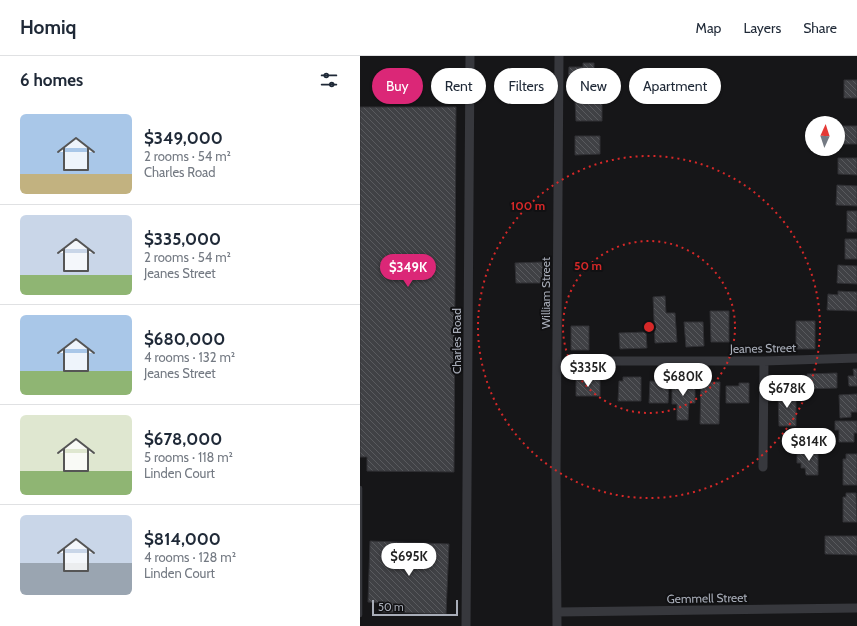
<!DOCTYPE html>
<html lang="en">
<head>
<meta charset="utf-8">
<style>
  body { margin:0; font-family:Cabin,sans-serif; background:#f2f2f3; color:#1f2937; height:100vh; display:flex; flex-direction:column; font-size:15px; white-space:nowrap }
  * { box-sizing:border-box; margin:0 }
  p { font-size:13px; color:#747a83 }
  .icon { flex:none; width:22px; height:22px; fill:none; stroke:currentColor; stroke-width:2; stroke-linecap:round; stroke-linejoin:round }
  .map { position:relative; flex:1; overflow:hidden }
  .sheet { display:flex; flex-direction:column; background:#fff; width:360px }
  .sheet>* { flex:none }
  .guide { position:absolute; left:12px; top:12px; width:380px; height:36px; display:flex; gap:8px }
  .needle { width:26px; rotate:3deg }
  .controls { position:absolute; left:445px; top:60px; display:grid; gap:8px }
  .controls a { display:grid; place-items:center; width:40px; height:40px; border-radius:50%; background:#fff; box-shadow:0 1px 3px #0004; font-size:20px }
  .scale { position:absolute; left:12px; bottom:10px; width:86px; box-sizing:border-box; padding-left:4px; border:2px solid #a8adb8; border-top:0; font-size:11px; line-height:14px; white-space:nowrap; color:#a8adb8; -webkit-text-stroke:3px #111113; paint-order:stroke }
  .price { position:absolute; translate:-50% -34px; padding:0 9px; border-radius:14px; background:#fff; color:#222; font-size:13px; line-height:26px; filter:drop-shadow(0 1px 2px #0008) }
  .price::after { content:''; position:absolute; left:50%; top:24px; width:12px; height:9px; margin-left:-6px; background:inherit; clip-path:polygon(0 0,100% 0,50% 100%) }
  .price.active { background:#db2777; color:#fff }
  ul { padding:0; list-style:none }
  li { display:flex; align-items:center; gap:12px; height:100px; padding:0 20px }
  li+li { border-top:1px solid #e0e1e3 }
  li span { display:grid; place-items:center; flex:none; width:112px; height:80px; border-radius:6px; color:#555 }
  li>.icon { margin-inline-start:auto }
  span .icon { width:48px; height:48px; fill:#fffc; stroke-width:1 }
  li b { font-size:17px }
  h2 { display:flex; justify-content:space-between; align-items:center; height:48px; padding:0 20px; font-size:17px }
  .pill { padding:0 14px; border-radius:18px; background:#fff; box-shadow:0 1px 3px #0004; font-size:14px; line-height:36px }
  .pill.active { background:#db2777; color:#fff }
  header { display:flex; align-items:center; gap:24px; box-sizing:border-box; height:56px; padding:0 20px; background:#fff; border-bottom:1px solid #e0e1e3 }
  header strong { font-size:19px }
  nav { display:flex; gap:22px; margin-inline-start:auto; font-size:14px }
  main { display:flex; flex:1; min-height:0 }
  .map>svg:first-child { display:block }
  .building { fill:url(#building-back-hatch); stroke:#303034 }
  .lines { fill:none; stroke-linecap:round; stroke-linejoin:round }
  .lane { stroke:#37383d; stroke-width:4.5 }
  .street { stroke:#37383d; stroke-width:9 }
  .ring { fill:none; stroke:#d62828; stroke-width:2; stroke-dasharray:2 4 }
  .labels { text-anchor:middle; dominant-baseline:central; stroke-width:4; stroke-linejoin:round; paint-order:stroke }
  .street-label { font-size:12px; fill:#a8adb8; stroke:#111113 }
  .centre { fill:#d62828; stroke:#111113; stroke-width:2 }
  .ring-label { font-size:12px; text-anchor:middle; font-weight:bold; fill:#d62828; stroke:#111113; stroke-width:4; stroke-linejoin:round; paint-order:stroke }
</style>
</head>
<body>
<header>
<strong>Homiq</strong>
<nav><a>Map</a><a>Layers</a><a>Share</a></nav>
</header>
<main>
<section class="sheet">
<h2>6 homes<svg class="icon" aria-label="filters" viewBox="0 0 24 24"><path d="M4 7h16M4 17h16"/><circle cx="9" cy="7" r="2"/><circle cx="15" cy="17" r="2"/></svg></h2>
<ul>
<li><span style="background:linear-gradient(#a9c7e8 75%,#c2b280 0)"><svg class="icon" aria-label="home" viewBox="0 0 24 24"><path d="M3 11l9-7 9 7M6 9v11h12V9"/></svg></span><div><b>$349,000</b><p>2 rooms · 54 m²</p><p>Charles Road</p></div></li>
<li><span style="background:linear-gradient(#c9d6e8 75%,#8fb573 0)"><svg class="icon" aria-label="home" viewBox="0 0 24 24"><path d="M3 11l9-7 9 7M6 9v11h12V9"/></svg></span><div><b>$335,000</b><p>2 rooms · 54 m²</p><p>Jeanes Street</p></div></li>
<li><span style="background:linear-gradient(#a9c7e8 70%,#8fb573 0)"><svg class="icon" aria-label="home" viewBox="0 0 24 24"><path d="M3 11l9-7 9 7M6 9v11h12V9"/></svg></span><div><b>$680,000</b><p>4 rooms · 132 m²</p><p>Jeanes Street</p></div></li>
<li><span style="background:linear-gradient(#dfe7d0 70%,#8fb573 0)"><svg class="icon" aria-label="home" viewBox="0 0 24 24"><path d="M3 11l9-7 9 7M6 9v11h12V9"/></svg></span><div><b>$678,000</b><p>5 rooms · 118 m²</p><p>Linden Court</p></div></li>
<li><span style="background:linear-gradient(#c9d6e8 60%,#9aa5b1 0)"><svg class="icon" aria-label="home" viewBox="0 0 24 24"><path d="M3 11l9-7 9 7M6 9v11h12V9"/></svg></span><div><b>$814,000</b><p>4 rooms · 128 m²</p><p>Linden Court</p></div></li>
</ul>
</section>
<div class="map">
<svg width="497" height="570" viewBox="0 0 497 570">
  <defs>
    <pattern id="building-back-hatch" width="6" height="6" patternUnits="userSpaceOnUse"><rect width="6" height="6" fill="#404145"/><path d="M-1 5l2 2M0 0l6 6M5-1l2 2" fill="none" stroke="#595a5e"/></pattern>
  </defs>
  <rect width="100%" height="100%" fill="#161618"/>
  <path class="building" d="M223,7H234V27H208L209,11H223Z
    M484,24H497V42H484Z
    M215,45H242V65H216Z
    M0,51H96L94,416L7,415V401H0Z
    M478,70H497V88H478Z
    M215,80H240V98L215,99Z
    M478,102H497V119L478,118Z
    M477,129L497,130V150L476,149Z
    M487,155H497V176H487Z
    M485,183H497V203H485Z
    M183,206V227H156L155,207Z
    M478,209L497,210V228L477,227Z
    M478,235L497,236V255L467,254L468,238L478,239Z
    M305,240L306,257H315L317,286L295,287L293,241Z
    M350,255H369V286H351Z
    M436,265H455V293H436Z
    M324,266H343L344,290L326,291Z
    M211,270H229V294H211Z
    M286,276L287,292L260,293L259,277Z
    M493,313H497V330H489L488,320H494Z
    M477,317V332L444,333V321H447V318Z
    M263,321H281V345H258L259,325H263Z
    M216,323H240V340H216Z
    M290,325L309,326L308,347H289Z
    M312,325H335V347H329L328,364H317V348H312Z
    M341,326H360L359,368H340Z
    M379,327H389V347H366V330H379Z
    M436,336V370H419L418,337Z
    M497,338V356H491V361L480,362L479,339Z
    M475,365H497V377H494V386H479V374H475Z
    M458,395V419H446L445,412H441V407H437V396Z
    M486,398H497V429H483V403H486Z
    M486,437H496L497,466H483V441H486Z
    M465,480H497V499L465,498Z
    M10,485L89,488L86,558L21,556L22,547L8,546Z"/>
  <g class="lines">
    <path class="lane" d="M0,432V559"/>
    <path class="street" d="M214,305H404L497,302
      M403,411L404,305
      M197,556L497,552
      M106,570L110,0
      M197,570L196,417L199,0"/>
  </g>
  <g class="ring">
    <circle cx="289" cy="271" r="86"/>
    <circle cx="289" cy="271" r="171"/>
  </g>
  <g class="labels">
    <g class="street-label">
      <text transform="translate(185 237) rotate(-90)">William Street</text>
      <text transform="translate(96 285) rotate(-90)">Charles Road</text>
      <text transform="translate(403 292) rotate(-1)">Jeanes Street</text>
      <text transform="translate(347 542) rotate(-1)">Gemmell Street</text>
    </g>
  </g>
  <circle cx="289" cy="271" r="6" class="centre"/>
  <g class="ring-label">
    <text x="168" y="154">100 m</text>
    <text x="228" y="214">50 m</text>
  </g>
</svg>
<div class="controls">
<a><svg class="needle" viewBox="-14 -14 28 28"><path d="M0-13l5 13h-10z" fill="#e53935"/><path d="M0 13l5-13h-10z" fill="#747a83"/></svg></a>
</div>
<div class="scale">50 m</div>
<b class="price active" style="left:48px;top:232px">$349K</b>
<b class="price" style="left:228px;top:332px">$335K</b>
<b class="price" style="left:323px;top:341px">$680K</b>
<b class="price" style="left:427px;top:353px">$678K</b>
<b class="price" style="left:449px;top:406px">$814K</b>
<b class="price" style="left:49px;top:521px">$695K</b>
<div class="guide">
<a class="pill active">Buy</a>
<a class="pill">Rent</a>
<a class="pill">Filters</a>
<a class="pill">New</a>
<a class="pill">Apartment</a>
</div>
</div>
</main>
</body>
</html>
